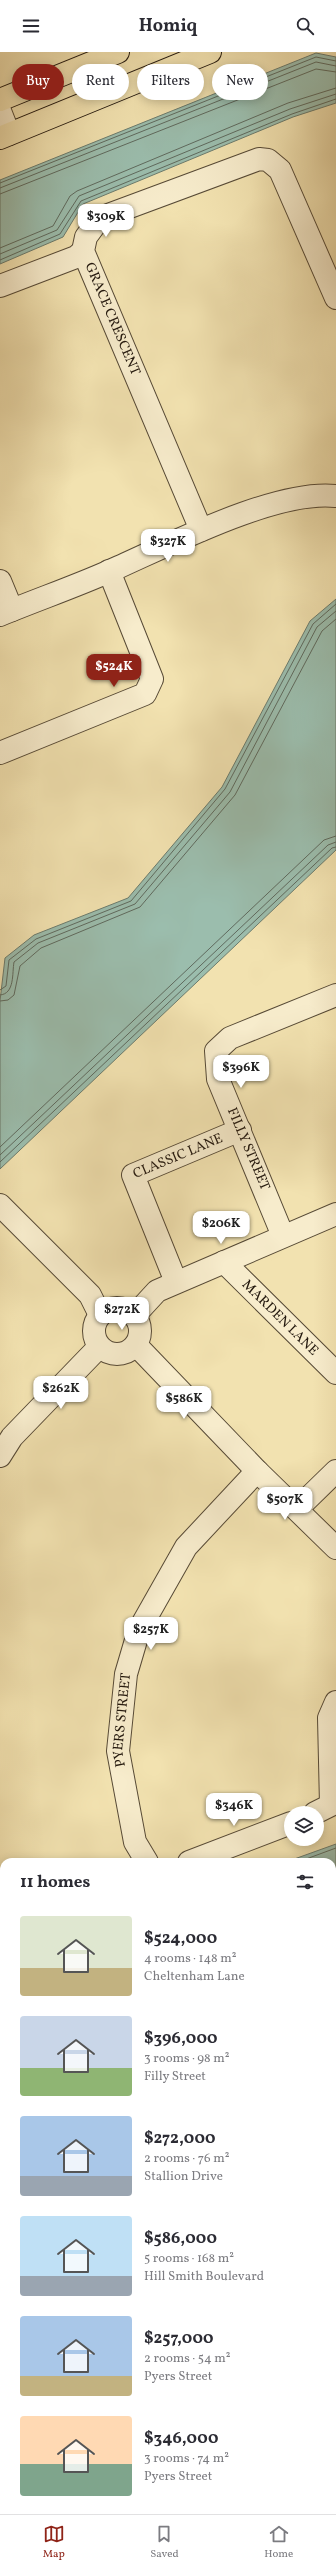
<!DOCTYPE html>
<html lang="en">
<head>
<meta charset="utf-8">
<style>
  body { margin:0; font-family:Vollkorn,serif; background:#f2f2f3; color:#2b2b33; height:100vh; display:flex; flex-direction:column; font-size:15px; white-space:nowrap }
  * { box-sizing:border-box; margin:0 }
  p { font-size:13px; color:#7c7c81 }
  .icon { flex:none; width:22px; height:22px; fill:none; stroke:currentColor; stroke-width:2; stroke-linecap:round; stroke-linejoin:round }
  .map { position:relative; flex:1; overflow:hidden }
  .sheet { position:absolute; left:0px; top:1806px; width:336px; height:656px; display:flex; flex-direction:column; background:#fff; border-radius:12px 12px 0 0; box-shadow:0 2px 10px #0003 }
  .sheet>* { flex:none }
  .guide { position:absolute; left:12px; top:12px; width:312px; height:36px; display:flex; gap:8px }
  .tools { position:absolute; left:284px; top:1754px; display:grid; gap:8px }
  .tools a { display:grid; place-items:center; width:40px; height:40px; border-radius:50%; background:#fff; box-shadow:0 2px 10px #0003; font-size:20px }
  .price { position:absolute; translate:-50% -34px; padding:0 9px; border-radius:8px; background:#fff; color:#222; font-size:13px; line-height:26px; filter:drop-shadow(0 1px 2px #0008) }
  .price::after { content:''; position:absolute; left:50%; top:24px; width:12px; height:9px; margin-left:-6px; background:inherit; clip-path:polygon(0 0,100% 0,50% 100%) }
  .price.on { background:#8f2418; color:#fff }
  ul { padding:0; list-style:none }
  li { display:flex; align-items:center; gap:12px; height:100px; padding:0 20px }
  li span { display:grid; place-items:center; flex:none; width:112px; height:80px; border-radius:4px; color:#555 }
  li>.icon { margin-inline-start:auto }
  span .icon { width:48px; height:48px; fill:#fffc; stroke-width:1 }
  li b { font-size:17px }
  h2 { display:flex; justify-content:space-between; align-items:center; height:48px; padding:0 20px; font-size:17px }
  .pill { padding:0 14px; border-radius:18px; background:#fff; box-shadow:0 2px 10px #0003; font-size:14px; line-height:36px }
  .pill.on { background:#8f2418; color:#fff }
  header { display:flex; justify-content:space-between; align-items:center; height:52px; padding:0 20px; background:#fff; font-size:18px; font-weight:700 }
  .menu { display:flex; justify-content:space-around; align-items:center; height:56px; border-top:1px solid #e1e1e2; background:#fff; font-size:11px; color:#7c7c81 }
  .menu a { display:grid; justify-items:center; gap:2px }
  .menu .on { color:#8f2418 }
  .map>svg:first-child { display:block }
  .water { fill:#9bbdad; stroke:#6b7b6d }
  .lines { fill:none; stroke-linecap:round; stroke-linejoin:round }
  .shore { stroke:#5f6a5e; stroke-width:1 }
  .minor-casing { stroke:#574a36; stroke-width:24 }
  .major-casing { stroke:#23180e; stroke-width:24 }
  .minor { stroke:#f7eccc; stroke-width:22 }
  .major { stroke:#f2e2b0; stroke-width:22 }
  .labels { text-anchor:middle; dominant-baseline:central; stroke-width:3; stroke-linejoin:round; paint-order:stroke }
  .street-label { font-size:14px; fill:#23180e; stroke:#f7eccc }
</style>
</head>
<body>
<header><svg class="icon" aria-label="menu" viewBox="0 0 24 24"><path d="M4 6h16M4 12h16M4 18h16"/></svg>Homiq<svg class="icon" aria-label="search" viewBox="0 0 24 24"><circle cx="10" cy="10" r="6"/><path d="M15 15l6 6"/></svg></header>
<div class="map">
<svg width="336" height="2462" viewBox="0 0 336 2462">
  <rect width="100%" height="100%" fill="#f2e2b0"/>
  <filter id="stains"><feTurbulence type="fractalNoise" baseFrequency=".005" numOctaves="4"/><feColorMatrix values="0 0 0 0 .2 0 0 0 0 .09 0 0 0 0 .02 0 0 0 .5 -.17"/></filter>
  <radialGradient id="worn" r=".72"><stop offset=".6" stop-color="#630" stop-opacity="0"/><stop offset="1" stop-color="#630" stop-opacity=".3"/></radialGradient>
  <path class="water" d="M316,1L336,5V51L293,65L83,152L63,185L0,212V128Z
    M336,547V798L0,1117V949L5,906L34,883L128,846L222,735L310,569Z
    M336,1792V1835L332,1837V1810H286Z"/>
  <g class="lines">
    <path class="shore" d="M0,131L316,5L336,9
      M0,136L316,10L336,14
      M0,142L316,17L336,20
      M0,196L53,174L70,144L77,139L288,51L336,36
      M0,202L57,178L79,144L290,57L336,42
      M0,208L60,182L81,149L292,62L336,47
      M0,938L6,934L9,908L36,887L131,849L225,737L313,572L336,552
      M0,943C15,942 12,921 14,910L38,891L135,852L230,740L317,575L336,559
      M0,949L8,948L14,943L20,914L41,896L140,855L235,743L322,579L336,567
      M0,1095L324,788L336,784
      M0,1103L328,793L336,790
      M0,1110L332,796L336,795
      M298,1810L336,1796"/>
    <defs>
      <g id="minor">
        <path d="M0,59L9,82"/>
        <path d="M0,234L76,205L83,199"/>
        <path d="M201,478L83,199L86,185L100,166L259,107L268,108L280,118L336,246"/>
        <path d="M0,529L12,558"/>
        <path d="M0,563C36,548 74,535 110,519C167,494 276,437 336,444"/>
        <path d="M0,701L145,642L152,627L109,519"/>
        <path d="M0,1153L90,1243L100,1263"/>
        <path d="M283,1184L218,1027L216,999L230,986L336,943"/>
        <path id="s1" d="M224,1210L336,1321"/>
        <path id="s2" d="M176,1230L133,1123L240,1078"/>
        <circle cx="117" cy="1279" r="23"/>
        <path d="M134,1264L157,1239L336,1162"/>
        <path d="M136,1293L257,1419L336,1496"/>
        <path d="M0,1404L12,1385L99,1295"/>
        <path d="M297,1457L336,1419"/>
        <path d="M315,1761L331,1753L329,1666L336,1650"/>
        <path id="s3" d="M147,1810L135,1790L118,1699L126,1622L139,1578L186,1495L257,1419"/>
        <path d="M189,1810L291,1771"/>
        <path d="M332,1963H336"/>
        <path d="M0,1970L4,1972"/>
        <path d="M332,2101L336,2100"/>
      </g>
      <path id="major" d="M0,48L118,0
        M0,86L210,0"/>
    </defs>
    <use href="#minor" class="minor-casing"/>
    <use href="#major" class="major-casing"/>
    <use href="#minor" class="minor"/>
    <use href="#major" class="major"/>
  </g>
  <g class="labels">
    <g class="street-label">
      <text transform="translate(112 267) rotate(67)">GRACE CRESCENT</text>
      <text transform="translate(248 1097) rotate(67)">FILLY STREET</text>
      <text stroke="none"><textPath href="#s2" startOffset="164">CLASSIC LANE</textPath></text>
      <text stroke="none"><textPath href="#s1" startOffset="79">MARDEN LANE</textPath></text>
      <text stroke="none"><textPath href="#s3" startOffset="147">PYERS STREET</textPath></text>
    </g>
  </g>
  <rect width="100%" height="100%" filter="url(#stains)"/>
  <rect width="100%" height="100%" fill="url(#worn)"/>
</svg>
<div class="tools">
<a><svg class="icon" aria-label="layers" viewBox="0 0 24 24"><path d="M12 4l9 5-9 5-9-5zM3 14l9 5 9-5"/></svg></a>
</div>
<b class="price" style="left:106px;top:186px">$309K</b>
<b class="price" style="left:168px;top:511px">$327K</b>
<b class="price on" style="left:114px;top:636px">$524K</b>
<b class="price" style="left:241px;top:1037px">$396K</b>
<b class="price" style="left:221px;top:1193px">$206K</b>
<b class="price" style="left:122px;top:1279px">$272K</b>
<b class="price" style="left:61px;top:1358px">$262K</b>
<b class="price" style="left:184px;top:1368px">$586K</b>
<b class="price" style="left:285px;top:1469px">$507K</b>
<b class="price" style="left:151px;top:1599px">$257K</b>
<b class="price" style="left:234px;top:1775px">$346K</b>
<div class="guide">
<a class="pill on">Buy</a>
<a class="pill">Rent</a>
<a class="pill">Filters</a>
<a class="pill">New</a>
</div>
<section class="sheet">
<h2>11 homes<svg class="icon" aria-label="filters" viewBox="0 0 24 24"><path d="M4 7h16M4 17h16"/><circle cx="9" cy="7" r="2"/><circle cx="15" cy="17" r="2"/></svg></h2>
<ul>
<li><span style="background:linear-gradient(#dfe7d0 65%,#c2b280 0)"><svg class="icon" aria-label="home" viewBox="0 0 24 24"><path d="M3 11l9-7 9 7M6 9v11h12V9"/></svg></span><div><b>$524,000</b><p>4 rooms · 148 m²</p><p>Cheltenham Lane</p></div></li>
<li><span style="background:linear-gradient(#c9d6e8 65%,#8fb573 0)"><svg class="icon" aria-label="home" viewBox="0 0 24 24"><path d="M3 11l9-7 9 7M6 9v11h12V9"/></svg></span><div><b>$396,000</b><p>3 rooms · 98 m²</p><p>Filly Street</p></div></li>
<li><span style="background:linear-gradient(#a9c7e8 75%,#9aa5b1 0)"><svg class="icon" aria-label="home" viewBox="0 0 24 24"><path d="M3 11l9-7 9 7M6 9v11h12V9"/></svg></span><div><b>$272,000</b><p>2 rooms · 76 m²</p><p>Stallion Drive</p></div></li>
<li><span style="background:linear-gradient(#bfe0f5 75%,#9aa5b1 0)"><svg class="icon" aria-label="home" viewBox="0 0 24 24"><path d="M3 11l9-7 9 7M6 9v11h12V9"/></svg></span><div><b>$586,000</b><p>5 rooms · 168 m²</p><p>Hill Smith Boulevard</p></div></li>
<li><span style="background:linear-gradient(#a9c7e8 75%,#c2b280 0)"><svg class="icon" aria-label="home" viewBox="0 0 24 24"><path d="M3 11l9-7 9 7M6 9v11h12V9"/></svg></span><div><b>$257,000</b><p>2 rooms · 54 m²</p><p>Pyers Street</p></div></li>
<li><span style="background:linear-gradient(#ffd9b3 60%,#7fa58c 0)"><svg class="icon" aria-label="home" viewBox="0 0 24 24"><path d="M3 11l9-7 9 7M6 9v11h12V9"/></svg></span><div><b>$346,000</b><p>3 rooms · 74 m²</p><p>Pyers Street</p></div></li>
</ul>
</section>
</div>
<nav class="menu">
<a class="on"><svg class="icon" aria-label="map" viewBox="0 0 24 24"><path d="M3 6l6-2 6 2 6-2v14l-6 2-6-2-6 2zM9 4v14M15 6v14"/></svg>Map</a>
<a><svg class="icon" aria-label="saved" viewBox="0 0 24 24"><path d="M7 4h10v16l-5-4-5 4z"/></svg>Saved</a>
<a><svg class="icon" aria-label="home" viewBox="0 0 24 24"><path d="M3 11l9-7 9 7M6 9v11h12V9"/></svg>Home</a>
</nav>
</body>
</html>
